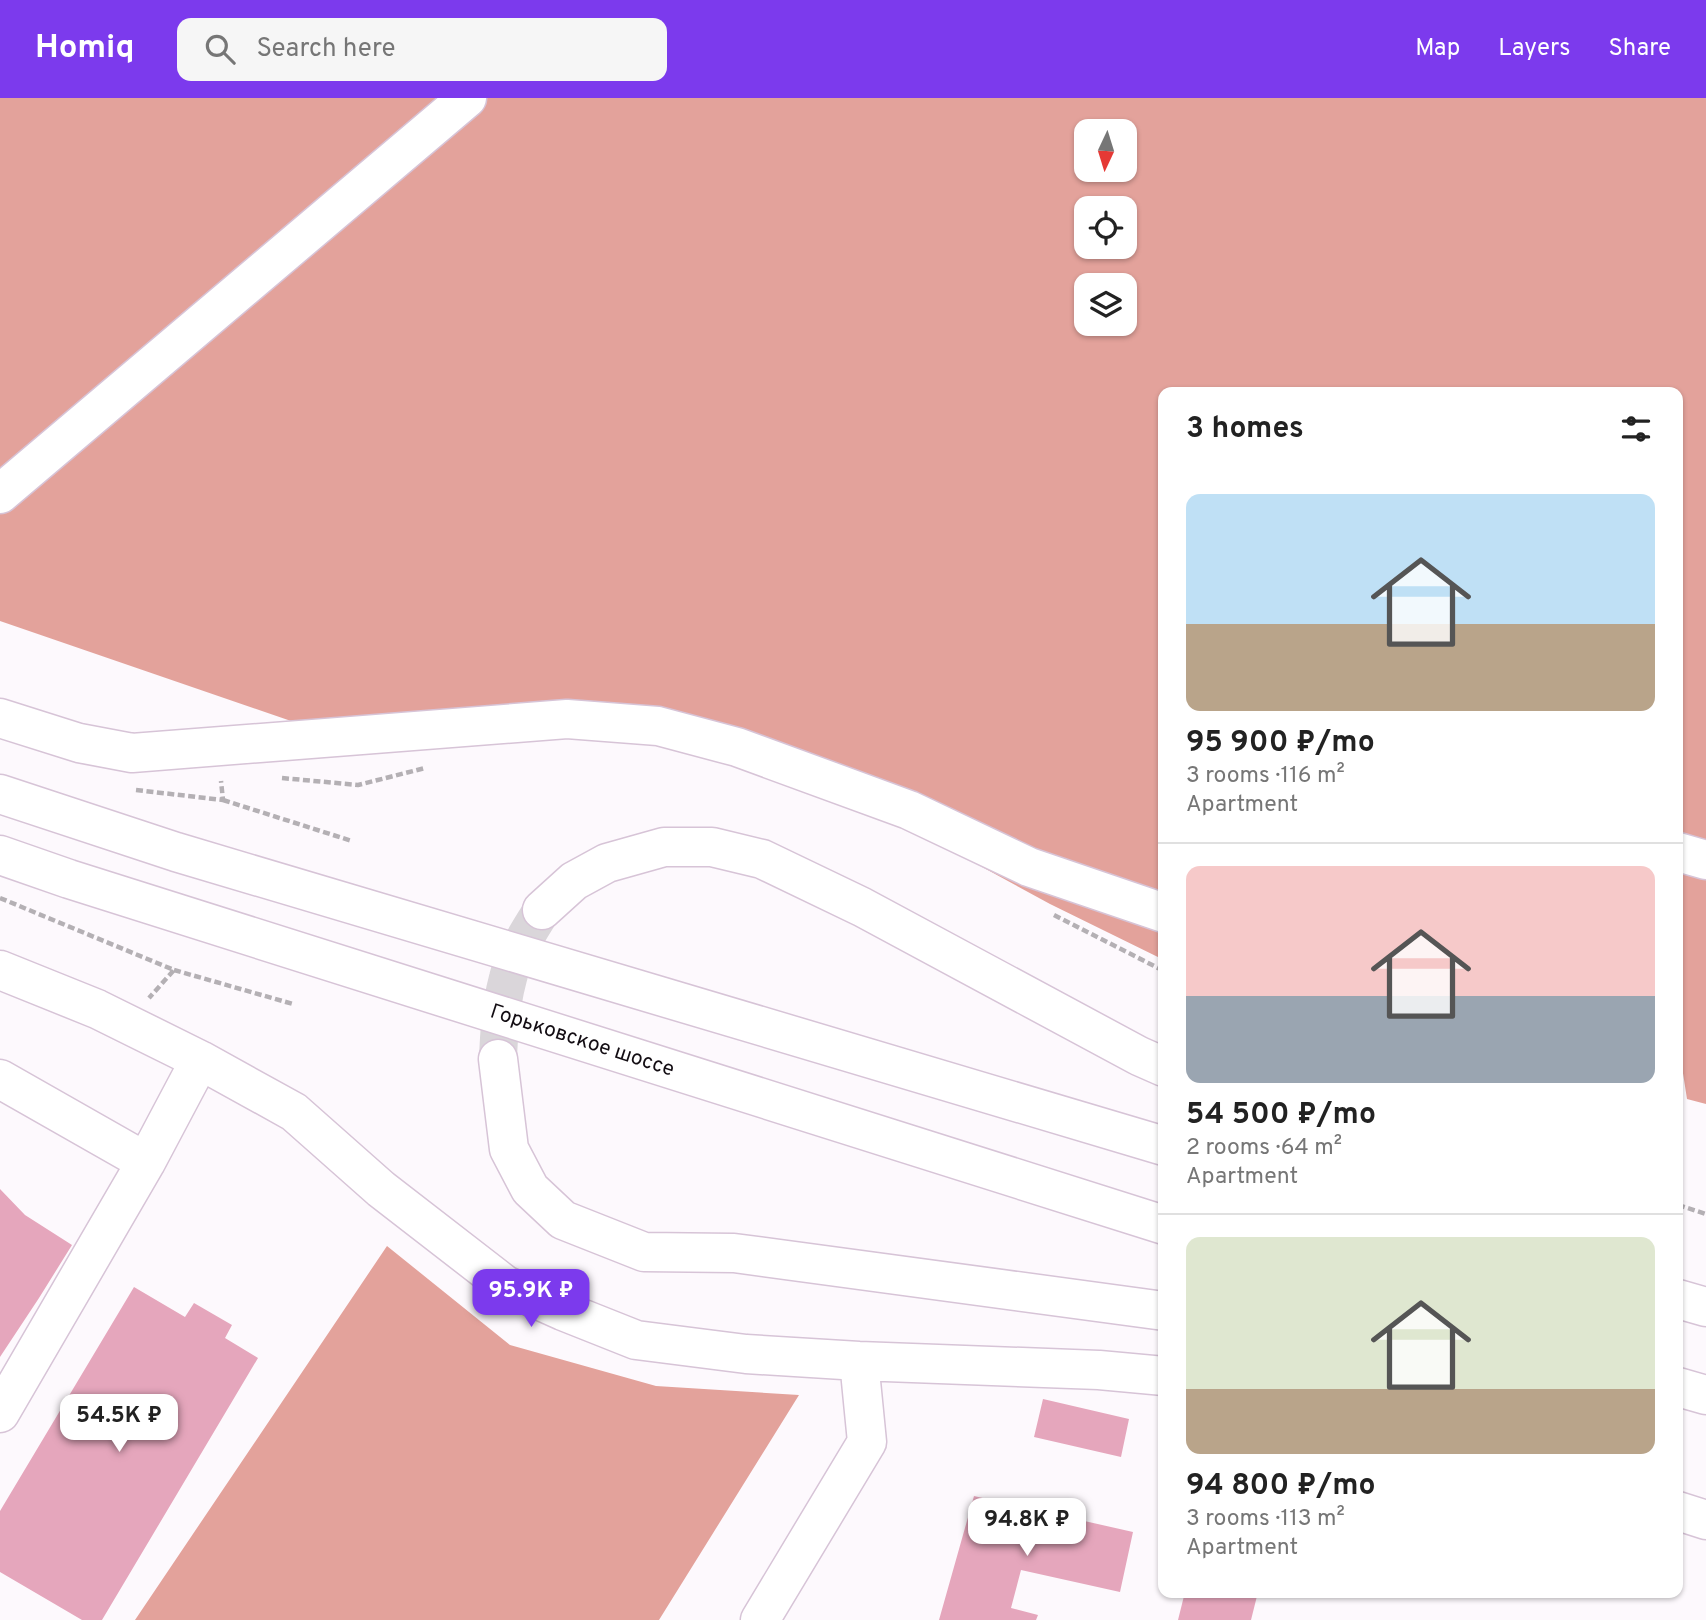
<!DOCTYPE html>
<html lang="en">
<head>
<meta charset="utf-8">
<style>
  body { margin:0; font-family:Overpass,sans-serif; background:#f6f6f6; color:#222; height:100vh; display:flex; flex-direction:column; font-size:26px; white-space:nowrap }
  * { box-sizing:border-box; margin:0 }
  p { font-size:23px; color:#767676 }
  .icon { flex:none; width:38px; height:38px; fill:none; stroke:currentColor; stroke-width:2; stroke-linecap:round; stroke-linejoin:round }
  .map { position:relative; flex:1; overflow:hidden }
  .sheet { position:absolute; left:1158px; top:289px; width:525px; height:1211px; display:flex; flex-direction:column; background:#fff; border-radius:14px; box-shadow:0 2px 5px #0004 }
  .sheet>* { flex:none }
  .needle { width:46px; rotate:184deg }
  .controls { position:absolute; left:1074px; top:21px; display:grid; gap:14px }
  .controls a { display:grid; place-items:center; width:63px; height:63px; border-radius:14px; background:#fff; box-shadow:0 2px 5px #0004; font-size:35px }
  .price { position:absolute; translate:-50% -60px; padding:0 16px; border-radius:14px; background:#fff; color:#222; font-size:23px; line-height:46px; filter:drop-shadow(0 2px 4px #0008) }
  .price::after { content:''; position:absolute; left:50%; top:42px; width:21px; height:16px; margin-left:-10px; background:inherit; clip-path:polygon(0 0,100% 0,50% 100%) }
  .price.selected { background:#7c3aed; color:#fff }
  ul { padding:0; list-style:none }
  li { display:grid; align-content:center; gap:14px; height:371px; padding:0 28px }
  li+li { border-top:2px solid #e0e0e0 }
  li span { display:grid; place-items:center; height:217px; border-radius:14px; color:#555 }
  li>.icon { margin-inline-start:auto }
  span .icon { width:126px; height:126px; fill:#fffc; stroke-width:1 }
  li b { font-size:30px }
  h2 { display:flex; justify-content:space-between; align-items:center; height:84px; padding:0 28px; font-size:30px }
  header { display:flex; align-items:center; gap:42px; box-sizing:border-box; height:98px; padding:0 35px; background:#7c3aed; color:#fff }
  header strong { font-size:33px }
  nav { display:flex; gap:38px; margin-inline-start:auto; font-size:24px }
  .search { width:490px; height:63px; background:#f6f6f6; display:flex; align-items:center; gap:18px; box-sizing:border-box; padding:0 24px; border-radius:14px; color:#767676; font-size:26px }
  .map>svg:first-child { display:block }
  .forest { fill:#e3a29b; fill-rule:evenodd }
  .building { fill:#e5a6bc }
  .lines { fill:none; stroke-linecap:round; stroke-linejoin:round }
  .major-tunnel { stroke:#dad6da; stroke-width:38; stroke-dasharray:38 19; stroke-linecap:butt }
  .minor-casing { stroke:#d7c4d7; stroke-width:41 }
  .major-casing { stroke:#d7c4d7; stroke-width:41 }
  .path { stroke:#b4b0b4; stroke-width:4.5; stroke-dasharray:7 3.5; stroke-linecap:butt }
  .minor { stroke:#fff; stroke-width:38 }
  .major { stroke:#fff; stroke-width:38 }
  .labels { text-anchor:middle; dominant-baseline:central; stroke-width:6; stroke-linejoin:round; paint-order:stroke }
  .street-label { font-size:21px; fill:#130d13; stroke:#fff }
</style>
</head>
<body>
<header>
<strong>Homiq</strong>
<div class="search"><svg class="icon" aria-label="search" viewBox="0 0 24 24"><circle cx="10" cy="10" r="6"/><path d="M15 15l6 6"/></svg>Search here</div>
<nav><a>Map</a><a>Layers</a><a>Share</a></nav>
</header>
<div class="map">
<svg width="1706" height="1522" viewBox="0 0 1706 1522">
  <rect width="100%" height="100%" fill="#fdf9fd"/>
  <path class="forest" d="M0,0H1706V1006L1687,1001L1678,943V294H1164V862L1050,806L905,727L692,651L573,633L352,644L0,523ZM1087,33H1125V72H1087ZM1087,110H1125V149H1087ZM1087,187H1125V226H1087Z
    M387,1148L510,1247L656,1288L799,1297L659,1522H135Z"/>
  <path class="building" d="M0,1091L25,1117L72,1147L39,1200L0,1259Z
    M134,1189L185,1219L194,1205L232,1227L225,1240L258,1260L102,1522H82L0,1474V1413Z
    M1043,1301L1129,1321L1121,1359L1034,1339Z
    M974,1398L1133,1434L1120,1494L1021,1472L1011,1510L1038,1517L1036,1522H939Z
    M1185,1494H1258L1251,1522H1178Z"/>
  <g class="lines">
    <path class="major-tunnel" d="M498,961C499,933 501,906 508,880C514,855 529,833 542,812"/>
    <defs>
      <path id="minor" d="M0,396L467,0
        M0,620L79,645L132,655L567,621L658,628L737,649L909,712L1029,769L1164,815
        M1678,754L1706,762
        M0,872L97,911L200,962L294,1014L381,1091L505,1187L563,1213L636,1242L746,1256L859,1263L1099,1272L1164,1278
        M0,981L146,1064
        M0,1315L146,1064L200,962
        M1678,1413L1706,1422
        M760,1522L867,1344L859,1263"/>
      <path id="major" d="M0,696L176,754L1164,1048
        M0,757L69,781L1164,1127
        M542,812L574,783L607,765L664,749H712L762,761L862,809L1139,958L1164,969
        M498,961L509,1051L530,1091L563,1122L644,1154L734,1155L1164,1213
        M1678,1201L1706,1209
        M1678,1289L1706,1297"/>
    </defs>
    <use href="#minor" class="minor-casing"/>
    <use href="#major" class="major-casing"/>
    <path class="path" d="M282,680L358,687L425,670
      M136,692L223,702L221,683
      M223,702L352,743
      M0,800L174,872L149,900
      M1054,817L1164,873
      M174,872L293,906
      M1678,1107L1706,1116"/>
    <use href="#minor" class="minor"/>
    <use href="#major" class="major"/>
  </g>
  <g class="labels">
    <g class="street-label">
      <text transform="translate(582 943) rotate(18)">Горьковское шоссе</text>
    </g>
  </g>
</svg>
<div class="controls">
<a><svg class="needle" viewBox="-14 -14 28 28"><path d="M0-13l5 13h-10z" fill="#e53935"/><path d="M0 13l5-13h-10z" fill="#767676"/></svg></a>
<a><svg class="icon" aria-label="locate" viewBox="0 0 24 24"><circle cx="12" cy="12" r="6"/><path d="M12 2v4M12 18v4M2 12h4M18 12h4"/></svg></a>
<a><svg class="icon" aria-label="layers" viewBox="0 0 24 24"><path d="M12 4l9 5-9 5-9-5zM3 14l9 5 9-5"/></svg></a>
</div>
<b class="price selected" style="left:531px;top:1231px">95.9K ₽</b>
<b class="price" style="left:119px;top:1356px">54.5K ₽</b>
<b class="price" style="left:1027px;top:1460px">94.8K ₽</b>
<section class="sheet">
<h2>3 homes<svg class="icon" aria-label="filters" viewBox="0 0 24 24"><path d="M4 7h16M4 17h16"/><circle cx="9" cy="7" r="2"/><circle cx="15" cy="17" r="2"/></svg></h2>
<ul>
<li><span style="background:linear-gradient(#bfe0f5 60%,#b9a48a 0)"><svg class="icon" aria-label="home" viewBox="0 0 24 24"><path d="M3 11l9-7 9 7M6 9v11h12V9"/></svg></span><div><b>95 900 ₽/mo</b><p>3 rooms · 116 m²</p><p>Apartment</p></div></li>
<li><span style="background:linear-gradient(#f6c9c9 60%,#9aa5b1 0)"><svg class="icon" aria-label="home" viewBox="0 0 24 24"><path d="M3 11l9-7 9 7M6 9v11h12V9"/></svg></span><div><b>54 500 ₽/mo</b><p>2 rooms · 64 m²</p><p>Apartment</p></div></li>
<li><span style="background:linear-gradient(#dfe7d0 70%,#b9a48a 0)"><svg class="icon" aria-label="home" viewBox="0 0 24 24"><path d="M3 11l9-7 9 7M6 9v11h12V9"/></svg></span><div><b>94 800 ₽/mo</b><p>3 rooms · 113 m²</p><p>Apartment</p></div></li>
</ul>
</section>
</div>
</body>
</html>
